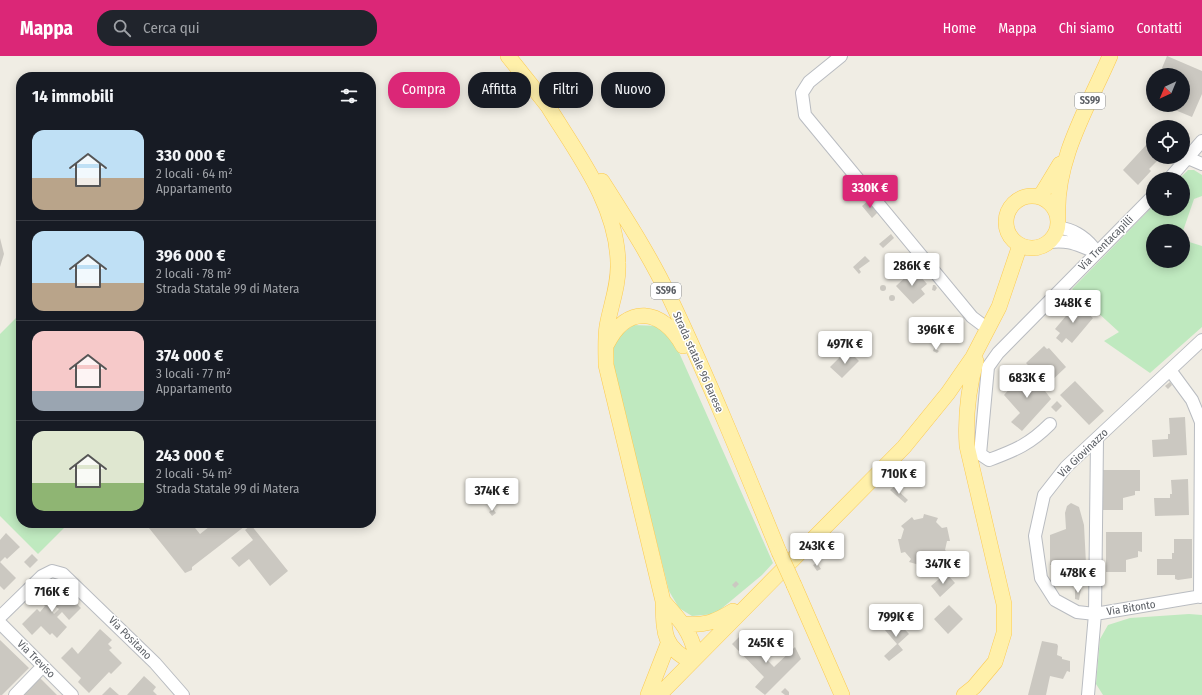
<!DOCTYPE html>
<html lang="it">
<head>
<meta charset="utf-8">
<style>
  body { margin:0; font-family:"Fira Sans Condensed",sans-serif; background:#20242c; color:#f1f3f6; height:100vh; display:flex; flex-direction:column; font-size:15px; white-space:nowrap }
  * { box-sizing:border-box; margin:0 }
  p { font-size:13px; color:#9ea1a6 }
  .icon { flex:none; width:22px; height:22px; fill:none; stroke:currentColor; stroke-width:2; stroke-linecap:round; stroke-linejoin:round }
  .map { position:relative; flex:1; overflow:hidden }
  .drawer { position:absolute; left:16px; top:16px; width:360px; height:456px; display:flex; flex-direction:column; background:#171b24; border-radius:16px; box-shadow:0 2px 10px #0003 }
  .drawer>* { flex:none }
  .top-card { position:absolute; left:388px; top:16px; width:380px; height:36px; display:flex; gap:8px }
  .needle { width:26px; rotate:224deg }
  .controls { position:absolute; left:1146px; top:12px; display:grid; gap:8px }
  .controls a { display:grid; place-items:center; width:44px; height:44px; border-radius:50%; background:#171b24; box-shadow:0 2px 10px #0003; font-size:20px }
  .price { position:absolute; translate:-50% -34px; padding:0 9px; border-radius:4px; background:#fff; color:#222; font-size:13px; line-height:26px; filter:drop-shadow(0 1px 2px #0008) }
  .price::after { content:''; position:absolute; left:50%; top:24px; width:12px; height:9px; margin-left:-6px; background:inherit; clip-path:polygon(0 0,100% 0,50% 100%) }
  .price.selected { background:#db2777; color:#fff }
  ul { padding:0; list-style:none }
  li { display:flex; align-items:center; gap:12px; height:100px; padding:0 16px }
  li+li { border-top:1px solid #363941 }
  li span { display:grid; place-items:center; flex:none; width:112px; height:80px; border-radius:12px; color:#555 }
  li>.icon { margin-inline-start:auto }
  span .icon { width:48px; height:48px; fill:#fffc; stroke-width:1 }
  li b { font-size:17px }
  h2 { display:flex; justify-content:space-between; align-items:center; height:48px; padding:0 16px; font-size:17px }
  .pill { padding:0 14px; border-radius:16px; background:#171b24; box-shadow:0 2px 10px #0003; font-size:14px; line-height:36px }
  .pill.selected { background:#db2777; color:#fff }
  header { display:flex; align-items:center; gap:24px; box-sizing:border-box; height:56px; padding:0 20px; background:#db2777; color:#fff }
  header strong { font-size:19px }
  nav { display:flex; gap:22px; margin-inline-start:auto; font-size:14px }
  .search { width:280px; height:36px; background:#20242c; display:flex; align-items:center; gap:10px; box-sizing:border-box; padding:0 14px; border-radius:16px; color:#9ea1a6; font-size:15px }
  .map>svg:first-child { display:block }
  .green { fill:#bfe9bf }
  .building { fill:#cbc8c1; fill-rule:evenodd }
  .lines { fill:none; stroke-linecap:round; stroke-linejoin:round }
  .minor-casing { stroke:#b9bcc1; stroke-width:14 }
  .major-casing { stroke:#fcca51; stroke-width:16 }
  .minor { stroke:#fff; stroke-width:12 }
  .major { stroke:#fff0aa; stroke-width:15 }
  .major-bridge-casing { stroke:#fcca51; stroke-width:16; stroke-linecap:butt }
  .major-bridge { stroke:#fff0aa; stroke-width:15 }
  .labels { text-anchor:middle; dominant-baseline:central; stroke-width:3; stroke-linejoin:round; paint-order:stroke }
  .shield { fill:#fff; stroke:#8d9094; stroke-width:1 }
  .shield-label { font-size:10px; font-weight:bold; fill:#5c6066 }
  .street-label { font-size:11px; fill:#5c6066; stroke:#fff }
</style>
</head>
<body>
<header>
<strong>Mappa</strong>
<div class="search"><svg class="icon" aria-label="search" viewBox="0 0 24 24"><circle cx="10" cy="10" r="6"/><path d="M15 15l6 6"/></svg>Cerca qui</div>
<nav><a>Home</a><a>Mappa</a><a>Chi siamo</a><a>Contatti</a></nav>
</header>
<div class="map">
<svg width="1202" height="639" viewBox="0 0 1202 639">
  <rect width="100%" height="100%" fill="#f0ede4"/>
  <path class="green" d="M1188,114H1194L1202,119V140L1194,143L1183,175H1153V205H1183V184L1202,190V271L1150,317L1104,285L1119,276L1072,233L1153,150V153H1183V123H1179Z
    M21,257V467H69L38,498L0,460V278Z
    M633,269L659,270L673,283L773,507L762,519L715,558L692,560L679,552L669,535L610,300L612,286Z
    M1189,558L1202,559V639H1103L1096,628L1100,583L1108,569L1130,562Z"/>
  <path class="building" d="M1167,0L1202,15V38L1192,61L1163,49H1183V19H1159Z
    M1153,33V45L1149,43Z
    M1147,88L1153,94V101H1161L1149,113L1151,115L1138,129L1123,114Z
    M869,144L878,156L872,162L862,150Z
    M891,178L894,182L883,192L879,188Z
    M0,182L4,198L0,211Z
    M865,200L870,205L859,213L861,216L859,218L853,211Z
    M914,213L927,228L921,233L925,238L913,248L896,230Z
    M880 232a3 3 0 1 1 6 0a3 3 0 1 1-6 0Z
    M933,229H935L937,232L935,235L932,234Z
    M889 242a3 3 0 1 1 6 0a3 3 0 1 1-6 0Z
    M1076,248L1093,262L1072,287L1066,282L1062,287L1056,282L1060,277L1055,273Z
    M1044,290L1047,293L1049,292L1066,311L1047,329L1026,307Z
    M934,292L939,295L937,297L933,295Z
    M850,296L859,305L842,322L830,311L840,301L842,303Z
    M1028,312L1051,343L1022,375L1011,366L1020,357L1004,339Z
    M1075,325L1104,355L1089,369L1060,339Z
    M1170,326L1172,329L1168,333L1165,330Z
    M1057,345L1062,350L1056,356L1051,351Z
    M1185,361L1187,399L1153,401L1152,384L1168,383V378H1170L1169,362Z
    M1103,414H1140V435H1135V439L1123,442V454H1103Z
    M1188,423L1189,459L1155,460L1154,442H1170V438H1172L1171,424Z
    M894,431L908,444L905,447L890,434Z
    M1071,447L1079,451L1084,469L1086,508L1050,509V479L1066,473L1065,457L1067,450Z
    M493,453L496,457L492,460L489,456Z
    M924,458L938,462L936,466L942,472L947,471L950,485H947L945,494L947,496L936,507L935,505L924,506L923,510L909,506L911,503L905,496L901,497L898,483H901L904,473L901,470L912,461L914,464L923,462Z
    M145,467H191L200,478L214,467H249L192,511V514L185,517Z
    M251,469L288,515L270,530L249,503L239,511L231,502L253,484L245,474Z
    M1106,476H1142V496L1138,495V501L1126,504V516H1106Z
    M6,477L20,491L7,503L5,501L0,506L16,522L4,534L0,530V484Z
    M1174,483H1192V522L1178,524L1175,523V519H1157V503H1172V497H1174Z
    M32,498L38,504L30,512L24,506Z
    M817,507L821,513L817,515L813,509Z
    M1060,516L1064,520L1061,523L1056,519Z
    M946,517L955,527L940,541L931,530Z
    M736,525L739,528L735,532L732,529Z
    M47,529L61,543L68,536L78,546L76,547L81,552L69,564L62,556L57,561L67,571L57,582L52,577L50,579L41,570L32,579L22,568L37,553L40,556L45,550L36,541ZM55,550L59,553L54,558L51,554Z
    M1075,532L1081,533L1079,544L1075,543Z
    M949,549L963,563L948,578L934,563Z
    M895,563L909,578L898,588L903,594L889,605L884,600L897,588L884,573Z
    M100,573L112,584L108,588L112,592L109,594L122,607L111,618L109,616L89,637L78,626L81,622L61,602L72,591L78,598Z
    M742,578L774,611L795,591L801,603L765,639L755,631L764,621L732,588Z
    M0,584L29,612L2,639H0Z
    M1042,585L1057,588L1058,590L1057,599L1062,601V603L1070,605V616L1067,615L1063,623L1050,620L1046,639H1028Z
    M144,620L156,631L153,635L157,639H127Z
    M39,621L57,639H21Z
    M110,631L119,639H102Z
    M785,632L789,636V639H785L781,636Z"/>
  <g class="lines">
    <defs>
      <path id="minor" d="M841,0L809,26L802,37L805,59L972,261L988,273
        M1188,102L1202,108
        M1169,123L1202,85
        M1058,171C1073,174 1083,179 1093,191
        M1049,186C1074,184 1075,189 1097,196
        M1202,284L1066,411L1044,439L1035,480L1041,522L1055,544L1077,556L1095,558L1202,540
        M1170,314L1192,344L1201,366L1200,541
        M1050,368C1030,388 1016,394 989,404L980,398L988,311L998,297L1153,140
        M0,561L42,520L52,515L63,518L155,607L183,639
        M0,567L72,639
        M15,639L43,610
        M1088,639L1095,558L1097,383"/>
      <path id="major" d="M508,0L551,54
        M546,47C575,95 617,147 618,207C619,229 611,248 607,270C605,283 606,296 606,309L663,545C664,575 662,591 691,605
        M602,125C626,163 650,200 669,240C709,324 744,410 779,496
        M1006 166a26 26 0 1 1 52 0a26 26 0 1 1-52 0Z
        M1040,141L1060,108
        M1058,161C1055,104 1088,51 1110,0
        M607,288C627,248 662,252 683,290
        M794,529L842,639
        M663,545C680,564 690,574 696,599
        M683,568C705,570 715,566 733,555
        M648,639L668,588
        M659,639L904,391L948,337L973,301L999,251L1020,189
        M964,639L974,631L995,606L1004,577V548L967,390C965,360 968,334 976,305"/>
    </defs>
    <use href="#minor" class="minor-casing"/>
    <use href="#major" class="major-casing"/>
    <use href="#minor" class="minor"/>
    <use href="#major" class="major"/>
    <defs>
      <path id="major-bridge" d="M779,496L794,529"/>
    </defs>
    <use href="#major-bridge" class="major-bridge-casing"/>
    <use href="#major-bridge" class="major-bridge"/>
  </g>
  <g class="labels">
    <g class="shield">
      <rect x="1075" y="37" width="30" height="16" rx="3"/>
      <rect x="651" y="227" width="30" height="16" rx="3"/>
    </g>
    <g class="shield-label">
      <text x="1090" y="45">SS99</text>
      <text x="666" y="235">SS96</text>
    </g>
    <g class="street-label">
      <text transform="translate(1106 187) rotate(-45)">Via Trentacapilli</text>
      <text transform="translate(698 306) rotate(66)">Strada statale 96 Barese</text>
      <text transform="translate(1083 397) rotate(-44)">Via Giovinazzo</text>
      <text transform="translate(1131 552) rotate(-9)">Via Bitonto</text>
      <text transform="translate(130 582) rotate(45)">Via Positano</text>
      <text transform="translate(36 603) rotate(45)">Via Treviso</text>
    </g>
  </g>
</svg>
<div class="controls">
<a><svg class="needle" viewBox="-14 -14 28 28"><path d="M0-13l5 13h-10z" fill="#e53935"/><path d="M0 13l5-13h-10z" fill="#9ea1a6"/></svg></a>
<a><svg class="icon" aria-label="locate" viewBox="0 0 24 24"><circle cx="12" cy="12" r="6"/><path d="M12 2v4M12 18v4M2 12h4M18 12h4"/></svg></a>
<a>+</a>
<a>−</a>
</div>
<b class="price selected" style="left:870px;top:153px">330K €</b>
<b class="price" style="left:912px;top:231px">286K €</b>
<b class="price" style="left:1073px;top:268px">348K €</b>
<b class="price" style="left:936px;top:295px">396K €</b>
<b class="price" style="left:845px;top:309px">497K €</b>
<b class="price" style="left:1027px;top:343px">683K €</b>
<b class="price" style="left:899px;top:439px">710K €</b>
<b class="price" style="left:492px;top:456px">374K €</b>
<b class="price" style="left:817px;top:511px">243K €</b>
<b class="price" style="left:943px;top:529px">347K €</b>
<b class="price" style="left:1078px;top:538px">478K €</b>
<b class="price" style="left:52px;top:557px">716K €</b>
<b class="price" style="left:896px;top:582px">799K €</b>
<b class="price" style="left:766px;top:608px">245K €</b>
<div class="top-card">
<a class="pill selected">Compra</a>
<a class="pill">Affitta</a>
<a class="pill">Filtri</a>
<a class="pill">Nuovo</a>
</div>
<section class="drawer">
<h2>14 immobili<svg class="icon" aria-label="filters" viewBox="0 0 24 24"><path d="M4 7h16M4 17h16"/><circle cx="9" cy="7" r="2"/><circle cx="15" cy="17" r="2"/></svg></h2>
<ul>
<li><span style="background:linear-gradient(#bfe0f5 60%,#b9a48a 0)"><svg class="icon" aria-label="home" viewBox="0 0 24 24"><path d="M3 11l9-7 9 7M6 9v11h12V9"/></svg></span><div><b>330 000 €</b><p>2 locali · 64 m²</p><p>Appartamento</p></div></li>
<li><span style="background:linear-gradient(#bfe0f5 65%,#b9a48a 0)"><svg class="icon" aria-label="home" viewBox="0 0 24 24"><path d="M3 11l9-7 9 7M6 9v11h12V9"/></svg></span><div><b>396 000 €</b><p>2 locali · 78 m²</p><p>Strada Statale 99 di Matera</p></div></li>
<li><span style="background:linear-gradient(#f6c9c9 75%,#9aa5b1 0)"><svg class="icon" aria-label="home" viewBox="0 0 24 24"><path d="M3 11l9-7 9 7M6 9v11h12V9"/></svg></span><div><b>374 000 €</b><p>3 locali · 77 m²</p><p>Appartamento</p></div></li>
<li><span style="background:linear-gradient(#dfe7d0 65%,#8fb573 0)"><svg class="icon" aria-label="home" viewBox="0 0 24 24"><path d="M3 11l9-7 9 7M6 9v11h12V9"/></svg></span><div><b>243 000 €</b><p>2 locali · 54 m²</p><p>Strada Statale 99 di Matera</p></div></li>
</ul>
</section>
</div>
</body>
</html>
